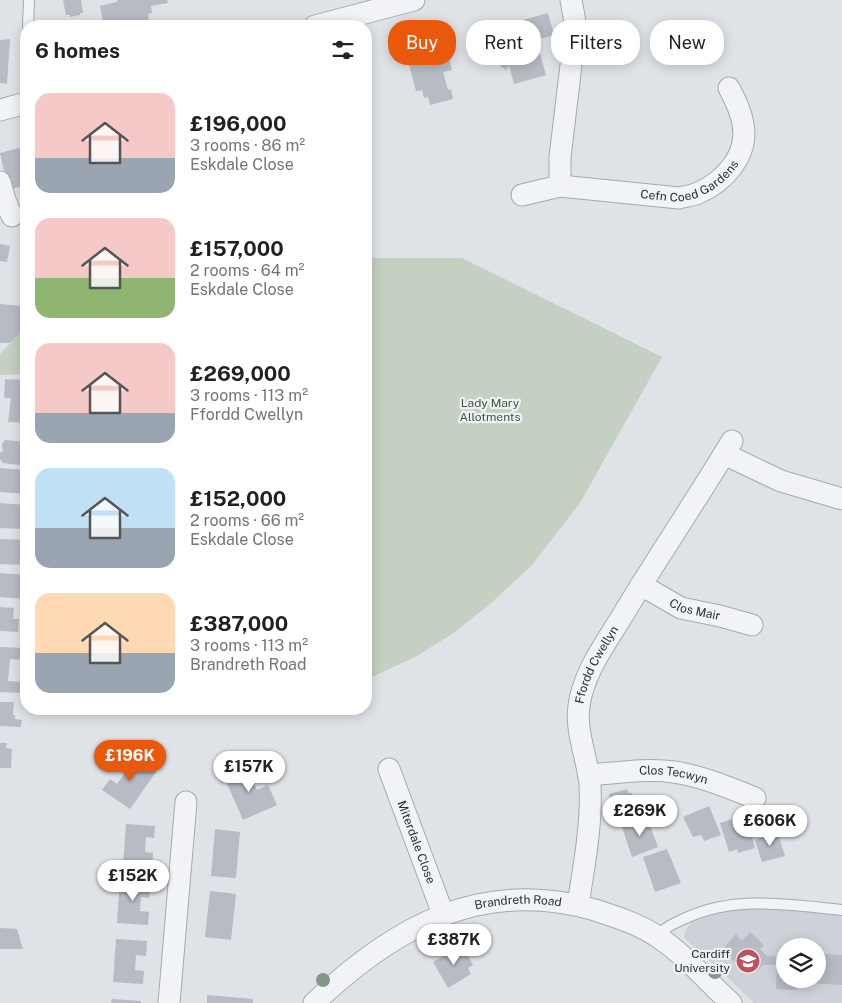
<!DOCTYPE html>
<html lang="en">
<head>
<meta charset="utf-8">
<style>
  body { margin:0; font-family:"Public Sans",sans-serif; background:#f6f6f6; color:#202124; height:100vh; display:flex; flex-direction:column; font-size:19px; white-space:nowrap }
  * { box-sizing:border-box; margin:0 }
  p { font-size:16px; color:#757577 }
  .icon { flex:none; width:28px; height:28px; fill:none; stroke:currentColor; stroke-width:2; stroke-linecap:round; stroke-linejoin:round }
  .map { position:relative; flex:1; overflow:hidden }
  .panel { position:absolute; left:20px; top:20px; width:352px; height:695px; display:flex; flex-direction:column; background:#fff; border-radius:20px; box-shadow:0 2px 12px #0003 }
  .panel>* { flex:none }
  .top-card { position:absolute; left:388px; top:20px; width:379px; height:45px; display:flex; gap:10px }
  .controls { position:absolute; left:776px; top:938px; display:grid; gap:10px }
  .controls a { display:grid; place-items:center; width:50px; height:50px; border-radius:50%; background:#fff; box-shadow:0 2px 12px #0003; font-size:25px }
  .price { position:absolute; translate:-50% -42px; padding:0 11px; border-radius:18px; background:#fff; color:#222; font-size:16px; line-height:32px; filter:drop-shadow(0 1px 2px #0008) }
  .price::after { content:''; position:absolute; left:50%; top:30px; width:15px; height:11px; margin-left:-8px; background:inherit; clip-path:polygon(0 0,100% 0,50% 100%) }
  .price.on { background:#ea580c; color:#fff }
  ul { padding:0; list-style:none }
  li { display:flex; align-items:center; gap:15px; height:125px; padding:0 15px }
  li span { display:grid; place-items:center; flex:none; width:140px; height:100px; border-radius:15px; color:#555 }
  li>.icon { margin-inline-start:auto }
  span .icon { width:60px; height:60px; fill:#fffc; stroke-width:1 }
  li b { font-size:21px }
  h2 { display:flex; justify-content:space-between; align-items:center; height:60px; padding:0 15px; font-size:21px }
  .tag { padding:0 18px; border-radius:20px; background:#fff; box-shadow:0 2px 12px #0003; font-size:18px; line-height:45px }
  .tag.on { background:#ea580c; color:#fff }
  .map>svg:first-child { display:block }
  .built { fill:#ced1d8; fill-rule:evenodd }
  .green { fill:#c4d0c1 }
  .building { fill:#b7bbc3 }
  .lines { fill:none; stroke-linecap:round; stroke-linejoin:round }
  .lane-casing { stroke:#a5a9b0; stroke-width:12 }
  .street-casing { stroke:#a5a9b0; stroke-width:23 }
  .lane { stroke:#f2f3f6; stroke-width:10 }
  .street { stroke:#f2f3f6; stroke-width:21 }
  .tree { fill:#859587 }
  .labels { text-anchor:middle; dominant-baseline:central; stroke-width:4.5; stroke-linejoin:round; paint-order:stroke }
  .street-label { font-size:12px; fill:#2a2f3c; stroke:#eff1f5 }
  .park-label { font-size:12px; fill:#3c5639; stroke:#eff1f5 }
  .poi-label { font-size:12px; fill:#2a2f3c; stroke:#eff1f5; text-anchor:end }
</style>
</head>
<body>
<div class="map">
<svg width="842" height="1003" viewBox="0 0 842 1003">
  <rect width="100%" height="100%" fill="#dfe2e7"/>
  <path class="built" d="M745,908L783,909L842,915V1003H754L727,977L684,938L685,931L691,923L704,915ZM785,946H818V979H785Z"/>
  <path class="green" d="M366,258H462L662,357L580,503L532,565L489,605L452,634L417,656L366,680Z
    M26,327V374L0,375V354Z"/>
  <path class="building" d="M63,0H81L83,13H80V15L70,17V15H66Z
    M117,0H167L168,3L151,6L152,13L148,14L149,23L132,26H118L119,20L103,23L100,6L117,2Z
    M548,13L554,35L533,41L537,54H540L546,75L514,84L509,65L506,70L499,65L501,61L500,56L484,60L477,35L494,30V28Z
    M10,39L7,84L0,83V40Z
    M446,40L451,59H449L452,70L443,72L448,90L451,89L453,99L430,105L428,97L424,98L422,90L416,91L406,53L434,45V43Z
    M26,146V166L22,167L26,185L8,190L0,153Z
    M0,244L10,246L7,262L0,261Z
    M0,304L22,306L20,326L26,327L10,343H0Z
    M5,379L26,380V423L8,422L11,398H4Z
    M5,440L26,442V466L3,463L0,459V453L3,451L2,444Z
    M0,468L26,470V494L0,492Z
    M0,503L26,505V529L0,528Z
    M0,539L26,540V565L0,564Z
    M0,573L26,575V599L0,597Z
    M0,607L14,608L13,619H19L18,632L0,631Z
    M0,647L24,648L23,660L10,659L8,681L21,682L20,693L0,692Z
    M0,702H14L13,715H15V719L22,720L21,727L0,726Z
    M0,743H7L6,748L12,749L11,768H0Z
    M129,753L156,772L130,809L102,790L110,779L117,784L129,767L123,762Z
    M254,764L259,776L252,779L257,790L268,785L277,805L243,820L224,777Z
    M627,789L629,793H632L640,814L612,824L606,809L611,807L609,794Z
    M709,806L721,835L704,841L701,835L693,837L683,817Z
    M738,817L741,824L748,822L755,848L738,853L737,849L729,852L720,823Z
    M647,818L658,847L632,857L622,827Z
    M126,824L155,826L154,838L146,837L145,852L153,853L152,867L123,865Z
    M215,829L240,832L236,878L211,876Z
    M777,831L785,856L762,862L755,840L770,835L768,832Z
    M667,849L681,883L655,892L643,857Z
    M120,880L151,882L149,898L141,897L140,911L149,912L148,925L117,923Z
    M210,891L236,894L231,940L205,937Z
    M0,928L17,929L23,949H0Z
    M750,932L764,945L760,949L767,956L785,957V979H818V954L842,955V985L808,983V987H796V990L776,989L777,965H763L757,971L752,966L746,973L722,950L736,934L742,941Z
    M116,939L147,941L146,956L136,955L135,970L144,971L143,984L113,982Z
    M461,943L473,965L468,968L471,974L448,988L433,962L454,950L453,948Z
    M207,995L253,999V1003H207Z
    M112,999L141,1001V1003H111Z"/>
  <g class="lines">
    <defs>
      <path id="lane" d="M28,26L29,0
        M657,936C665,927 675,923 686,918C736,895 789,905 842,910"/>
      <g id="street">
        <path d="M315,26L414,0"/>
        <path d="M0,110L26,103"/>
        <path d="M0,182L5,200L12,216"/>
        <path d="M560,186V157L575,32V22L571,0"/>
        <path id="s1" d="M522,195L560,186L679,198C685,196 692,196 698,193C724,182 749,155 743,124C741,111 735,99 729,88"/>
        <path d="M724,454L781,481L842,499"/>
        <path id="s2" d="M641,585L681,608L720,616L752,625"/>
        <path id="s3" d="M389,769L443,914"/>
        <path id="s4" d="M589,775C616,773 647,768 674,772C702,776 729,788 755,798"/>
        <path id="s5" d="M578,905C584,865 592,825 590,785C588,760 575,731 579,706C583,674 605,644 621,618C657,558 696,501 732,441"/>
        <path d="M169,1003L186,802"/>
        <path id="s6" d="M314,1003C394,927 482,877 595,910C616,917 639,924 658,937C685,955 707,981 731,1003"/>
      </g>
    </defs>
    <use href="#lane" class="lane-casing"/>
    <use href="#street" class="street-casing"/>
    <use href="#lane" class="lane"/>
    <use href="#street" class="street"/>
  </g>
  <g class="tree">
    <circle cx="715" cy="972" r="7"/>
    <circle cx="323" cy="980" r="7"/>
  </g>
  <defs>
    <symbol id="university-disc" viewBox="-11 -11 22 22"><circle r="9.5" fill="#bf515a" stroke="#eff1f5"/><path d="M0-5L7-2L0 1L-7-2ZM-4 1L0 2.5L4 1V4Q0 6-4 4Z" fill="#fff"/></symbol>
  </defs>
  <g fill-rule="evenodd">
    <use href="#university-disc" x="734" y="947" width="28" height="28"/>
  </g>
  <g class="labels">
    <g class="street-label">
      <text stroke="none"><textPath href="#s1" startOffset="174">Cefn Coed Gardens</textPath></text>
      <text stroke="none"><textPath href="#s2" startOffset="60">Clos Mair</textPath></text>
      <text stroke="none"><textPath href="#s5" startOffset="246">Ffordd Cwellyn</textPath></text>
      <text stroke="none"><textPath href="#s4" startOffset="85">Clos Tecwyn</textPath></text>
      <text stroke="none"><textPath href="#s3" startOffset="78">Miterdale Close</textPath></text>
      <text stroke="none"><textPath href="#s6" startOffset="234">Brandreth Road</textPath></text>
    </g>
    <g class="park-label">
      <text x="490" y="403">Lady Mary<tspan x="490" dy="14">Allotments</tspan></text>
    </g>
    <g class="poi-label">
      <text x="730" y="954">Cardiff<tspan x="730" dy="14">University</tspan></text>
    </g>
  </g>
</svg>
<div class="controls">
<a><svg class="icon" aria-label="layers" viewBox="0 0 24 24"><path d="M12 4l9 5-9 5-9-5zM3 14l9 5 9-5"/></svg></a>
</div>
<b class="price on" style="left:130px;top:782px">£196K</b>
<b class="price" style="left:249px;top:793px">£157K</b>
<b class="price" style="left:640px;top:837px">£269K</b>
<b class="price" style="left:770px;top:847px">£606K</b>
<b class="price" style="left:133px;top:902px">£152K</b>
<b class="price" style="left:454px;top:966px">£387K</b>
<div class="top-card">
<a class="tag on">Buy</a>
<a class="tag">Rent</a>
<a class="tag">Filters</a>
<a class="tag">New</a>
</div>
<section class="panel">
<h2>6 homes<svg class="icon" aria-label="filters" viewBox="0 0 24 24"><path d="M4 7h16M4 17h16"/><circle cx="9" cy="7" r="2"/><circle cx="15" cy="17" r="2"/></svg></h2>
<ul>
<li><span style="background:linear-gradient(#f6c9c9 65%,#9aa5b1 0)"><svg class="icon" aria-label="home" viewBox="0 0 24 24"><path d="M3 11l9-7 9 7M6 9v11h12V9"/></svg></span><div><b>£196,000</b><p>3 rooms · 86 m²</p><p>Eskdale Close</p></div></li>
<li><span style="background:linear-gradient(#f6c9c9 60%,#8fb573 0)"><svg class="icon" aria-label="home" viewBox="0 0 24 24"><path d="M3 11l9-7 9 7M6 9v11h12V9"/></svg></span><div><b>£157,000</b><p>2 rooms · 64 m²</p><p>Eskdale Close</p></div></li>
<li><span style="background:linear-gradient(#f6c9c9 70%,#9aa5b1 0)"><svg class="icon" aria-label="home" viewBox="0 0 24 24"><path d="M3 11l9-7 9 7M6 9v11h12V9"/></svg></span><div><b>£269,000</b><p>3 rooms · 113 m²</p><p>Ffordd Cwellyn</p></div></li>
<li><span style="background:linear-gradient(#bfe0f5 60%,#9aa5b1 0)"><svg class="icon" aria-label="home" viewBox="0 0 24 24"><path d="M3 11l9-7 9 7M6 9v11h12V9"/></svg></span><div><b>£152,000</b><p>2 rooms · 66 m²</p><p>Eskdale Close</p></div></li>
<li><span style="background:linear-gradient(#ffd9b3 60%,#9aa5b1 0)"><svg class="icon" aria-label="home" viewBox="0 0 24 24"><path d="M3 11l9-7 9 7M6 9v11h12V9"/></svg></span><div><b>£387,000</b><p>3 rooms · 113 m²</p><p>Brandreth Road</p></div></li>
</ul>
</section>
</div>
</body>
</html>
